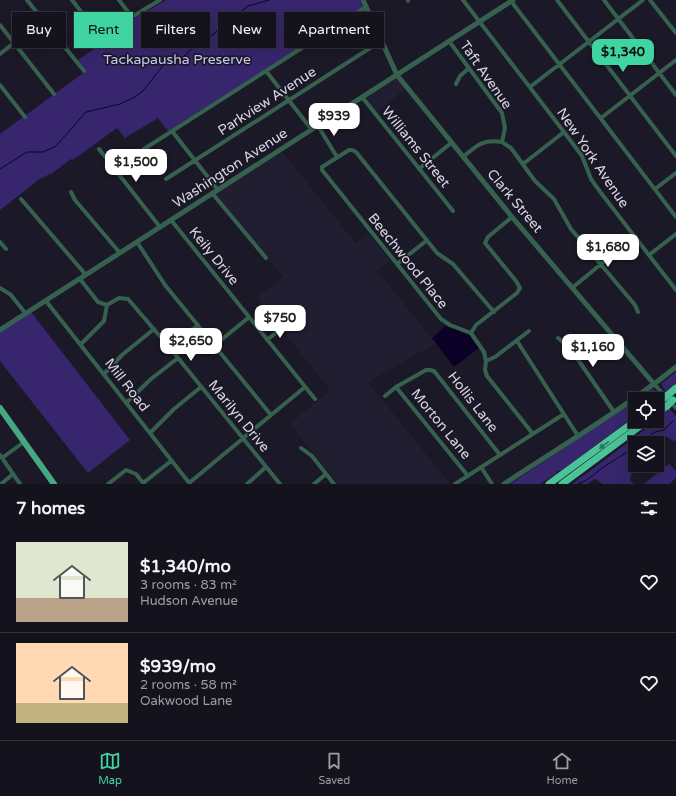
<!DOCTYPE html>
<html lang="en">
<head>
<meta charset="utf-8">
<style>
  body { margin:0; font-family:"Varela Round",sans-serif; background:#1d1c26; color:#f1f3f6; height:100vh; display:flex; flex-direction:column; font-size:15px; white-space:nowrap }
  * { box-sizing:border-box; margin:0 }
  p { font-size:13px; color:#9d9ea4 }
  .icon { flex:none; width:22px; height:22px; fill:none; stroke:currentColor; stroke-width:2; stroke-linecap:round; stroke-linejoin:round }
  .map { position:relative; height:484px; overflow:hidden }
  .drawer { display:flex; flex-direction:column; background:#14131d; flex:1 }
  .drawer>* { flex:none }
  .banner { position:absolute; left:12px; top:12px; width:400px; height:36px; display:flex; gap:8px }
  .buttons { position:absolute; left:628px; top:392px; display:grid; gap:8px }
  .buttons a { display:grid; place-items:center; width:36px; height:36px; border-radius:0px; background:#14131d; box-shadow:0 4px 16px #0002,0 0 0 1px #33323b; font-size:20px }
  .price { position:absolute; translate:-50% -34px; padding:0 9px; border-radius:8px; background:#fff; color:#222; font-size:13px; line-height:26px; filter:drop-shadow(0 1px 2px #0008) }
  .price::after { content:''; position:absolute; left:50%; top:24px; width:12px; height:9px; margin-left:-6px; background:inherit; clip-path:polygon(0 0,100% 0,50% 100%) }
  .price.selected { background:#40d4a1; color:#111 }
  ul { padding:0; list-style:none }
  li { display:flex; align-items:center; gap:12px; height:100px; padding:0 16px }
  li+li { border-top:1px solid #33323b }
  li span { display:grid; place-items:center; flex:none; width:112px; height:80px; border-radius:0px; color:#555 }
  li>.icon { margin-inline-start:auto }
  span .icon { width:48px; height:48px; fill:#fffc; stroke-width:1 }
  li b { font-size:17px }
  h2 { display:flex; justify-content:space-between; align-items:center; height:48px; padding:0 16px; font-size:17px }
  .pill { padding:0 14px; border-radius:0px; background:#14131d; box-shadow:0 4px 16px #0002,0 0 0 1px #33323b; font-size:14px; line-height:36px }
  .pill.selected { background:#40d4a1; color:#111 }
  .tab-bar { display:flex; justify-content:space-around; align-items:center; height:56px; border-top:1px solid #33323b; background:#14131d; font-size:11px; color:#9d9ea4 }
  .tab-bar a { display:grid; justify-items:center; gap:2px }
  .tab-bar .selected { color:#40d4a1 }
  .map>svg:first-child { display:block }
  .built { fill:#211e32 }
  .green { fill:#37266d }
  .water { fill:#0b0126 }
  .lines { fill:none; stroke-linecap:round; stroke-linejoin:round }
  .stream { stroke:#0b0126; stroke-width:1 }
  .minor { stroke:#36614f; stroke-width:4 }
  .tertiary { stroke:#36614f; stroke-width:5 }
  .primary { stroke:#47a783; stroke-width:6 }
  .motorway { stroke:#4bc398; stroke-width:7 }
  .motorway-bridge { stroke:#4bc398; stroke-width:7 }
  .oneway { fill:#336e60 }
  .labels { text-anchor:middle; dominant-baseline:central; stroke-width:3.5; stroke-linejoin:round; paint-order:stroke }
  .park-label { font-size:14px; fill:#cdc9f6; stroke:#1b1927 }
  .street-label { font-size:14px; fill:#d9d8e2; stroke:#1b1927 }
</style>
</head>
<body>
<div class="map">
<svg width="676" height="484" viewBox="0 0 676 484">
  <rect width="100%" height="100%" fill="#1b1927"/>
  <path class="built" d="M397,76L406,88L376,113L363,97Z
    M282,152L356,243L368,234L390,261L377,271L436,343L368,382L450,484H338L290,424L330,390L257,298L283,277L214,194Z"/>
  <path class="green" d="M166,0H360L363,8L168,131L158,118L125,138L117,128L73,160L71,159L50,175L49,174L42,179L41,178L0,210V134L86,71L78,60L94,49L100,39Z
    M31,312L130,440L88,473L0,361V331Z
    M676,372V383L666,392L661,384Z
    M652,389L656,391L660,396L657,399H638Z
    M635,401V416L562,470L556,472L557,473L540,484H510Z
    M669,408L676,416V440L673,441L665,436L656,438L647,443H635V459L630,480L634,484H602L598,480L594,479L587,484H572L630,441L654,421H657V418Z
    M669,464L676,471V478L669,484H644Z"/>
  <path class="water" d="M445,326L469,335L479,348L454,367L432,338Z"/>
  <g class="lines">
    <path class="stream" d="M0,169L27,152H43L56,146L86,112L120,104L135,97L143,91L165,63L171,59L183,57L203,39L213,35L217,31L219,28L230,24L234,17L248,6L269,0
      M640,443L655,432L664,430L673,421
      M578,484C588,481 594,474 602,468C613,461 624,454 635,447"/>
    <path class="minor" d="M27,0L84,71
      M72,0L100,36L160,0
      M119,0L132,17
      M408,0V1
      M463,0L564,132L582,156L591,179L601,193L676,290
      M557,0L676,156
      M604,0L676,95
      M650,0L676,33
      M511,1L676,217
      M0,25L54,94
      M449,41L502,113L505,128L502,142L511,148L535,181L554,199L571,229L635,305L638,312
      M0,54L43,20
      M266,71L312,130
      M456,84L460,76L469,68
      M0,85L25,117
      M530,87L643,0
      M362,97L453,211
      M601,118L676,60
      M318,126L337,157
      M172,131L218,190
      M99,149L160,227
      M144,149L366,7
      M463,157C477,145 483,139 502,142
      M523,164L564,132
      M419,169L451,143
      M166,179L381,41
      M655,189L676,173
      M71,192L75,200L120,253
      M212,193L266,258
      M21,199L86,275
      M171,220L315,399
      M0,242L6,249
      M137,242L165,285L271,415
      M649,255L676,234
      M397,264L426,241
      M80,279L98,302L107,305L119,298L128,299L170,348L280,484
      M0,288L11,295L26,314
      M572,288L635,236
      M46,301L190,484
      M494,312L453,264L437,253L356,152L352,150H349L322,167V170L441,319L450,325L471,333L484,352L486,361L485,370L487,376L533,434
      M471,333L476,325L517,293L520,288L516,281L485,243L488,237L512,217
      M558,338L570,348L614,412
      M267,340L283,327
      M517,341L578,436
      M81,344L104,321L107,305
      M215,345L248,318
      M170,348L198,325
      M486,361L495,357L529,331
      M104,374L122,355L154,329
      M654,384L676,408
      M396,387L468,476
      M385,396L396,387L426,370H430L434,371L500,455
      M126,403L151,379L178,358
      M150,433L174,409L201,387
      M301,448L312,456L334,484
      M0,455L20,484
      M2,458L24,442
      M481,467L492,484
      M143,483L171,461
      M189,483L305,387
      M1,484L13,474
      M108,484L126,470L136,474L144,484
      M247,484L266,467
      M314,484L326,474
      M455,484L564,414"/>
    <path class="tertiary" d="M363,0L397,75L512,217L654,384
      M0,330L513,0
      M504,484C562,446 622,410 676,367"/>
    <path class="primary" d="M0,408L54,484"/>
    <path class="motorway" d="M668,395L676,388
      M657,404L662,400
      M657,413L667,406
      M549,484L635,421
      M562,484L647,421"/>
    <path class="motorway-bridge" d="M662,400L668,395
      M667,406L673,400"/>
  </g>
  <defs><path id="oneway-solid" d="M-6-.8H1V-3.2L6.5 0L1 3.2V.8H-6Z"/></defs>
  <use class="oneway" href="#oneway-solid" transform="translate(604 445) rotate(143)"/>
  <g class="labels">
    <g class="park-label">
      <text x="177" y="59">Tackapausha Preserve</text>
    </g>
    <g class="street-label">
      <text transform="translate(486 75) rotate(55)">Taft Avenue</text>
      <text transform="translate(267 101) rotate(-33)">Parkview Avenue</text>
      <text transform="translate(416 147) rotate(51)">Williams Street</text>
      <text transform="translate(593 158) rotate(56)">New York Avenue</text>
      <text transform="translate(230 168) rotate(-33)">Washington Avenue</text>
      <text transform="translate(515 201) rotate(50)">Clark Street</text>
      <text transform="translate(214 256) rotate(51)">Keily Drive</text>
      <text transform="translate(408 261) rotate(51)">Beechwood Place</text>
      <text transform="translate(127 385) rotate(52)">Mill Road</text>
      <text transform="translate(473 402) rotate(52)">Hollis Lane</text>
      <text transform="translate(239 416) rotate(51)">Marilyn Drive</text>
      <text transform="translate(441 424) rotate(51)">Morton Lane</text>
    </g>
  </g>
</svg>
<div class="buttons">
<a><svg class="icon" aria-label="locate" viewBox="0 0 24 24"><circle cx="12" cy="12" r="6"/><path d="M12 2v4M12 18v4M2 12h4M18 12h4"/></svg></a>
<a><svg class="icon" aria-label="layers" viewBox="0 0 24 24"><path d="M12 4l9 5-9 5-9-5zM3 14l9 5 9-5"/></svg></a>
</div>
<b class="price selected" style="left:623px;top:73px">$1,340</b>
<b class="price" style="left:334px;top:137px">$939</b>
<b class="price" style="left:136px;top:183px">$1,500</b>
<b class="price" style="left:608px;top:268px">$1,680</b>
<b class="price" style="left:280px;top:339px">$750</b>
<b class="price" style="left:191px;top:362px">$2,650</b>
<b class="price" style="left:593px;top:368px">$1,160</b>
<div class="banner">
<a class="pill">Buy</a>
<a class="pill selected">Rent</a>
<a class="pill">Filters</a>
<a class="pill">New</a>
<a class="pill">Apartment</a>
</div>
</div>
<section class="drawer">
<h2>7 homes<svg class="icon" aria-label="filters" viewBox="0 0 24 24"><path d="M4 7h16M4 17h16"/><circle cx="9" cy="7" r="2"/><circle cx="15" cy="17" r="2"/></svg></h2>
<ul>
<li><span style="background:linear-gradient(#dfe7d0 70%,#b9a48a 0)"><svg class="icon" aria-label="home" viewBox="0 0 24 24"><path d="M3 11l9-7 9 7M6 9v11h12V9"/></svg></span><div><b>$1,340/mo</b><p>3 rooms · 83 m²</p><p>Hudson Avenue</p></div><svg class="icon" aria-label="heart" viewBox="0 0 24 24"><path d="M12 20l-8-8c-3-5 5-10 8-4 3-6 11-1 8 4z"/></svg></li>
<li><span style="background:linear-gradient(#ffd9b3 75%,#c2b280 0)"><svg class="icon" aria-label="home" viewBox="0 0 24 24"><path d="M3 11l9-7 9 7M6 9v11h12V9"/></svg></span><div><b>$939/mo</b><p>2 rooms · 58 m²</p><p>Oakwood Lane</p></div><svg class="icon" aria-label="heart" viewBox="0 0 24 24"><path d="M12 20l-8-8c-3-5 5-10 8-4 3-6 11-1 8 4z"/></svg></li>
</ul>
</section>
<nav class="tab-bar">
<a class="selected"><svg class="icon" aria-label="map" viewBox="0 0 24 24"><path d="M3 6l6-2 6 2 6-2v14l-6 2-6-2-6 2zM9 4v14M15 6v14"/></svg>Map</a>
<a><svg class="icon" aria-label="saved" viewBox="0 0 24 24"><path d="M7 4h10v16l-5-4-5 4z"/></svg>Saved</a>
<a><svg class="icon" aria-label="home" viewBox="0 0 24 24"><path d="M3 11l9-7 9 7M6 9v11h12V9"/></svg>Home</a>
</nav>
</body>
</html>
